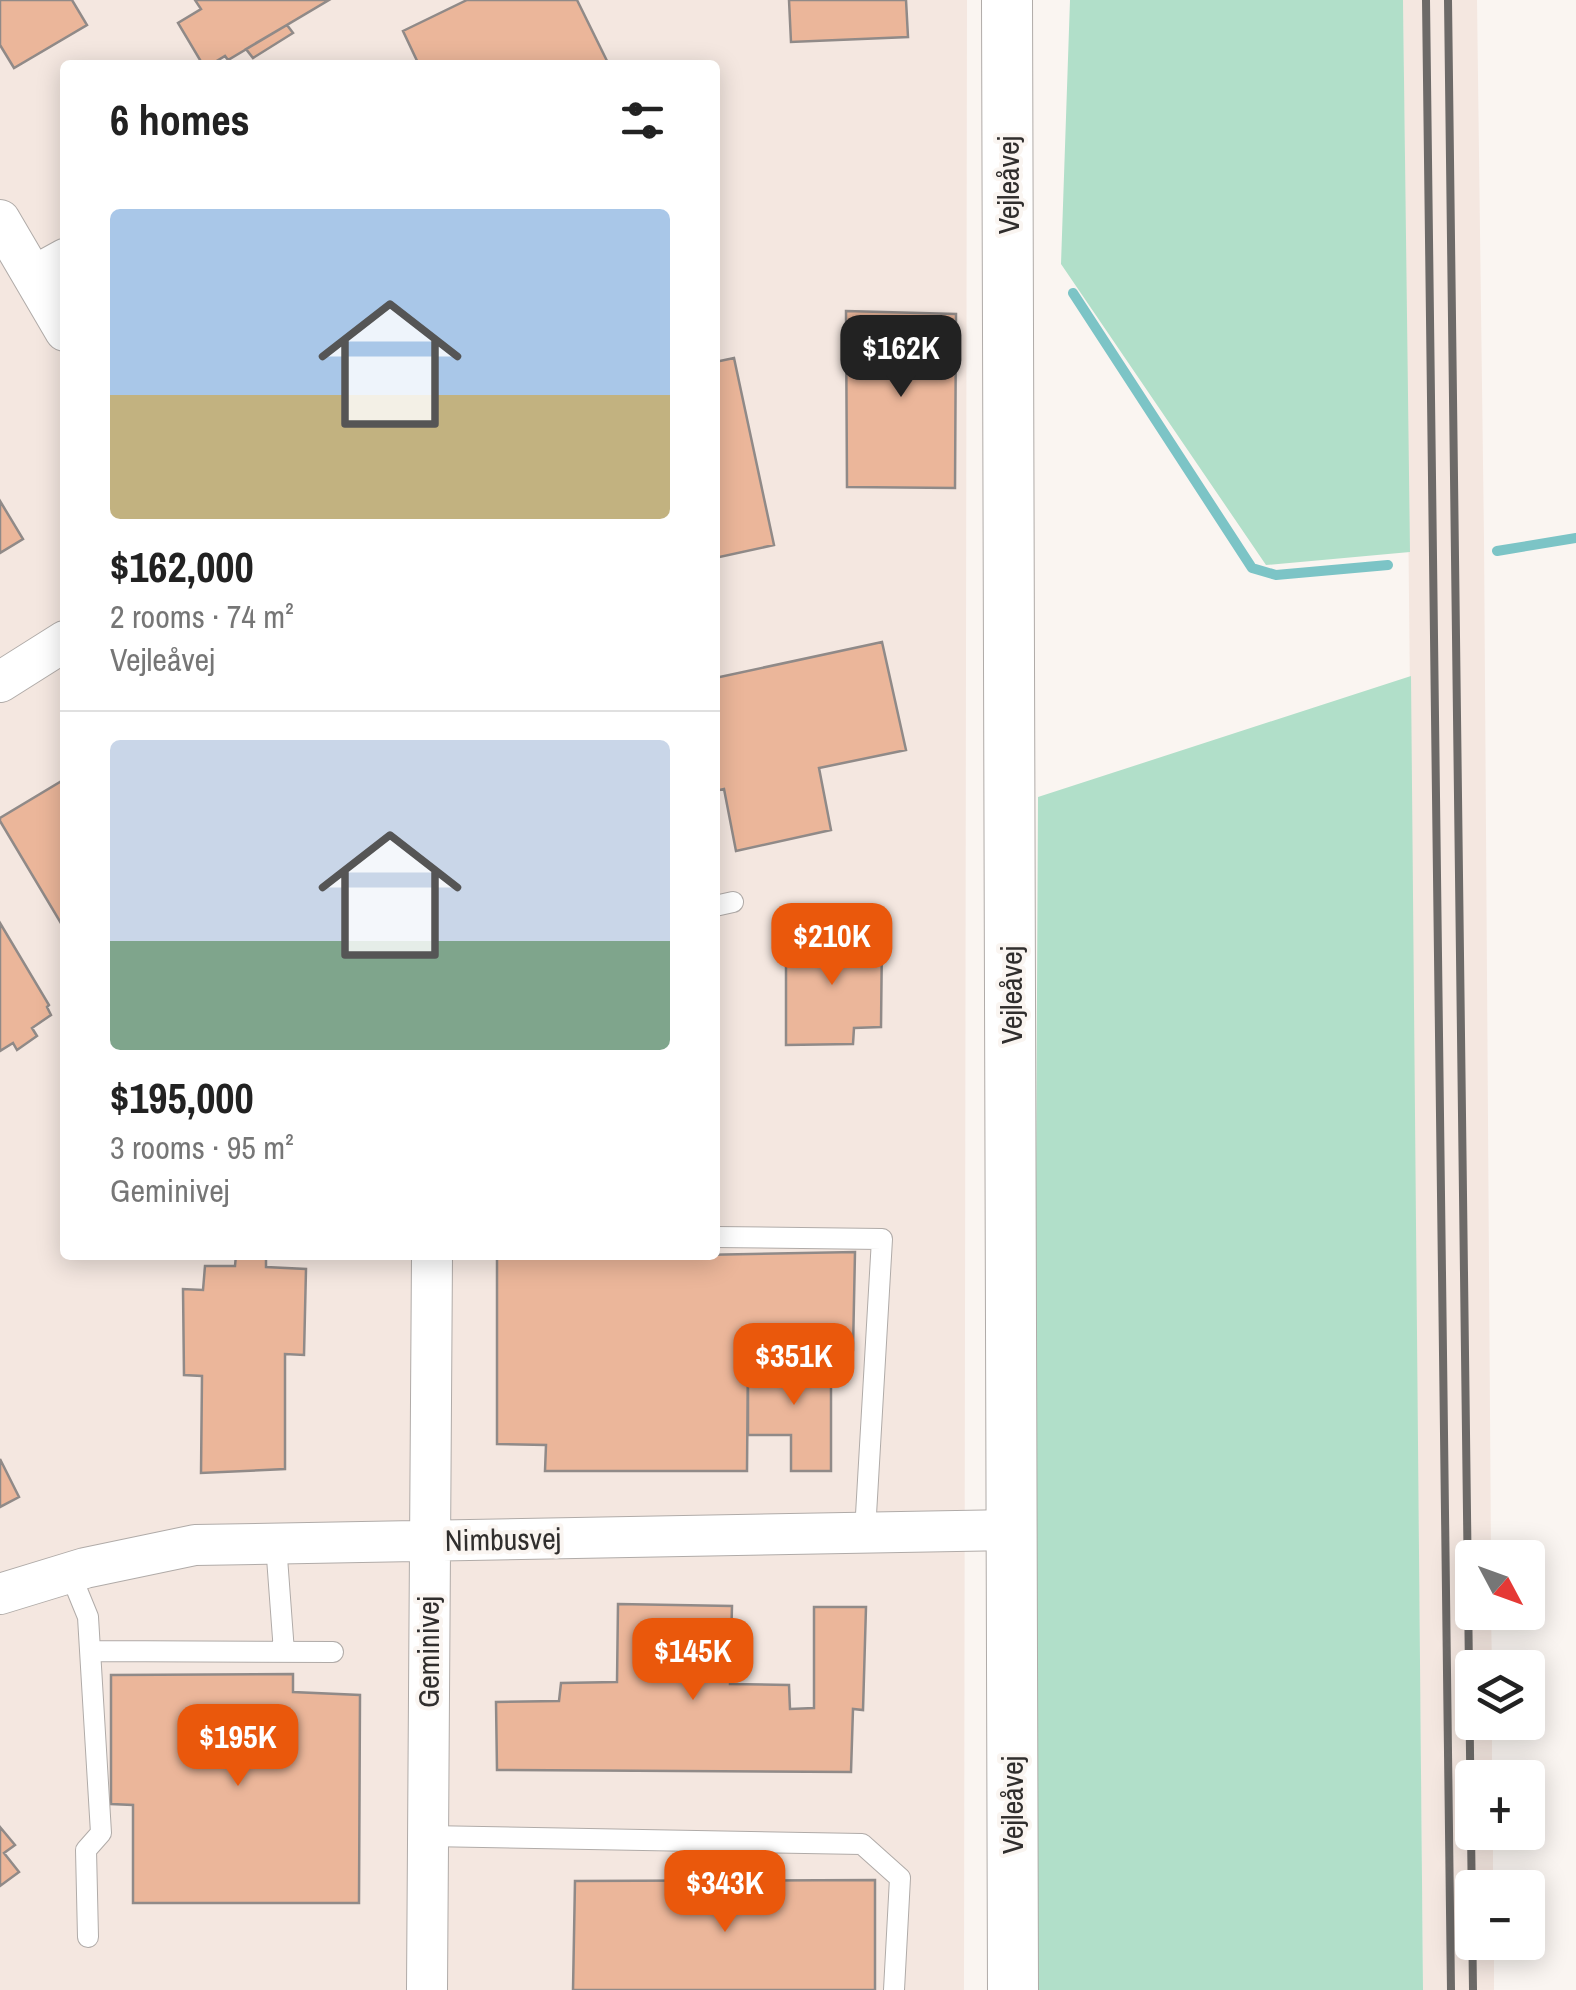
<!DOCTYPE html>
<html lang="en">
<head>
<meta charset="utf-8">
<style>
  body { margin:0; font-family:"Archivo Narrow",sans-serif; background:#f6f6f6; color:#222; height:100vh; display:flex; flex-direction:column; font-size:38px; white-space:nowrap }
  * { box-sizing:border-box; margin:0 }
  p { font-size:32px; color:#767676 }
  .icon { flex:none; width:55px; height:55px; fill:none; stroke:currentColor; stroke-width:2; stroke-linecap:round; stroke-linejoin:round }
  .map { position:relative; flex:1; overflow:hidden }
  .sheet { position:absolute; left:60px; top:60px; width:660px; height:1200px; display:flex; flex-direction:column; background:#fff; border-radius:10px; box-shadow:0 5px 25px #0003 }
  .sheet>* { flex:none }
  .needle { width:65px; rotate:131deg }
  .tools { position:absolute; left:1455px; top:1540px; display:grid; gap:20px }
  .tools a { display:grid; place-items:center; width:90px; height:90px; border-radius:10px; background:#fff; box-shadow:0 5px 25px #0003; font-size:50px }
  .price { position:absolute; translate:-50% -85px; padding:0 22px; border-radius:20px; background:#ea580c; color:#fff; font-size:32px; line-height:65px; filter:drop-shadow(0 2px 5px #0008) }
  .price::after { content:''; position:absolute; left:50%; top:60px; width:30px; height:22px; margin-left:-15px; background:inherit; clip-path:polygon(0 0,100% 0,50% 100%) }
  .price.current { background:#222; color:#fff }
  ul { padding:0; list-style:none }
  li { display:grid; align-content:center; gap:20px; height:530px; padding:0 50px }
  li+li { border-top:2px solid #e0e0e0 }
  li span { display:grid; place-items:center; height:310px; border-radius:10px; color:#555 }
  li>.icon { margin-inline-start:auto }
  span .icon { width:180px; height:180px; fill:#fffc; stroke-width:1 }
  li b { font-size:42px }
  h2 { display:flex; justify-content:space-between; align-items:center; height:120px; padding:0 50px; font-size:42px }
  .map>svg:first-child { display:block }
  .built { fill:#f4e7e0; fill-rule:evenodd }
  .green { fill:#b1dfc9 }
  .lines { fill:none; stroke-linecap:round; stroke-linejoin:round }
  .stream { stroke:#7cc4c6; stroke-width:10 }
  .building { fill:#ebb69a; stroke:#908a88; stroke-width:2.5 }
  .service-casing { stroke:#b0aba8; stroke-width:22 }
  .minor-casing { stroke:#b0aba8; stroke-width:42 }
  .tertiary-casing { stroke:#b0aba8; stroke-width:52 }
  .service { stroke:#fff; stroke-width:20 }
  .minor { stroke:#fff; stroke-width:40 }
  .tertiary { stroke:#fff; stroke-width:50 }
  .rail { stroke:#6d6a68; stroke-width:8 }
  .labels { text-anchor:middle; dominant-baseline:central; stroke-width:8; stroke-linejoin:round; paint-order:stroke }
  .street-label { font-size:30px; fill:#302e2d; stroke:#faf5f1 }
</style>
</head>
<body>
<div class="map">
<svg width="1576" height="1990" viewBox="0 0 1576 1990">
  <rect width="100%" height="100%" fill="#faf5f1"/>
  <path class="built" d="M0,0H967L964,1990H0ZM65,65H715V1255H65Z
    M1403,0H1477L1484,539L1491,1557L1472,1558V1612L1491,1613L1492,1667L1472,1668V1722L1492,1723V1777L1472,1778V1832L1493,1833V1887L1472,1888V1942L1494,1943V1990H1423Z"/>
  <path class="green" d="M1070,0H1403L1410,552L1266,565L1061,264Z
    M1411,676L1423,1990H1032L1038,797Z"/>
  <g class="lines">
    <path class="stream" d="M1073,293L1252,568L1276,575L1388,565
      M1497,551L1576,538"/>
  </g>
  <path class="building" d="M0,0H72L87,25L14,68L0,45Z
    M195,0H329L228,60L225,56L210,65H203L178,23L201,9Z
    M467,0H577L609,65H419L403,31Z
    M789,0H906L908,37L791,42Z
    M287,25L293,33L253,58L246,49Z
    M846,311L956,314L955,488L847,487Z
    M734,358L774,545L715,558V362Z
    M0,501L23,539L0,553Z
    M882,642L906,750L819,768L831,830L736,851L724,789L715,791V678Z
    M65,779V930L0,821V818Z
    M0,923L49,1005L47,1007L51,1015L32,1028L37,1036L17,1050L13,1043L0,1051Z
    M786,936H882L881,1027L854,1028L853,1044L786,1045Z
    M855,1252L853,1350L748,1354L747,1471H545L546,1445L497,1444V1255L646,1256Z
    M236,1255H266V1267L306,1269L304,1355L285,1354V1469L201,1473L202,1376L184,1375L183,1289L203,1290L205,1266H235Z
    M791,1356H831V1471H791V1435H748V1364H791Z
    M0,1459L19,1497L0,1507Z
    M618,1604L732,1606L730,1684L789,1685L790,1709L814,1708V1607H866L863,1710L853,1709L851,1772L497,1770L496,1702L559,1701L561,1683L617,1682Z
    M293,1674V1692L360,1695L359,1903H133V1805L111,1804V1675Z
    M0,1827L15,1845L4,1853L19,1872L0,1886Z
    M875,1880V1990H573L575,1881Z"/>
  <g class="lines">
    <defs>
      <path id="service" d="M715,906L733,902
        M715,1237L882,1239L865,1532
        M276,1544L284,1652
        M70,1573L88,1617L101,1833L86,1850L88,1937
        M90,1651L333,1652
        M428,1836L862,1844L900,1878L894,1990"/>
      <path id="minor" d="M0,220L65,331
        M34,276L65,259
        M0,682L65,641
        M0,1594L85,1568L195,1545L1012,1530
        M427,1990L432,1255"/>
      <path id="tertiary" d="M1007,0L1013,1990"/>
    </defs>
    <use href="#service" class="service-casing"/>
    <use href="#minor" class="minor-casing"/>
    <use href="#tertiary" class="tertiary-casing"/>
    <use href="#service" class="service"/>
    <use href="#minor" class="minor"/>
    <use href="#tertiary" class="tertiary"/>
    <path class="rail" d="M1426,0L1451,1990
      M1448,0L1473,1990"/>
  </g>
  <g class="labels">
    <g class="street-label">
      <text transform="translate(1008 185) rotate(-90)">Vejleåvej</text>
      <text transform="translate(1011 995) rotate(-90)">Vejleåvej</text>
      <text transform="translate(503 1539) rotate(-1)">Nimbusvej</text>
      <text transform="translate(428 1652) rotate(-90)">Geminivej</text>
      <text transform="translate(1012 1805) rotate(-90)">Vejleåvej</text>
    </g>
  </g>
</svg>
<div class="tools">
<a><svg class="needle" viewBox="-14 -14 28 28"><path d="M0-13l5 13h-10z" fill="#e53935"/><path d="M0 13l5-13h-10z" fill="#767676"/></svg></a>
<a><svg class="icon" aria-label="layers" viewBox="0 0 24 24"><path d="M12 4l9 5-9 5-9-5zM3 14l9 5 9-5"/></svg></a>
<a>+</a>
<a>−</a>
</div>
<b class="price current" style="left:901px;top:400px">$162K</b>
<b class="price" style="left:832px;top:988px">$210K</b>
<b class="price" style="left:794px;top:1408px">$351K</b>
<b class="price" style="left:693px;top:1703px">$145K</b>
<b class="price" style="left:238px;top:1789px">$195K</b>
<b class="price" style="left:725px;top:1935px">$343K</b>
<section class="sheet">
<h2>6 homes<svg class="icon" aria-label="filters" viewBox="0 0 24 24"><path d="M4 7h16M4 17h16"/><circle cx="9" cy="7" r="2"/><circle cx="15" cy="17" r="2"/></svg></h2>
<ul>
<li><span style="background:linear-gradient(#a9c7e8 60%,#c2b280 0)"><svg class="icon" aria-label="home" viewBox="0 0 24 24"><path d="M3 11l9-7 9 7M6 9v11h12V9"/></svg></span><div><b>$162,000</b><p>2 rooms · 74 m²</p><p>Vejleåvej</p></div></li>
<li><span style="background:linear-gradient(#c9d6e8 65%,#7fa58c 0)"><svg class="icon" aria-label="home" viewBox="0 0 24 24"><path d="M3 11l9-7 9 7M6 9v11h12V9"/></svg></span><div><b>$195,000</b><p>3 rooms · 95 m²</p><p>Geminivej</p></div></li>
</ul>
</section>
</div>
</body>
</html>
